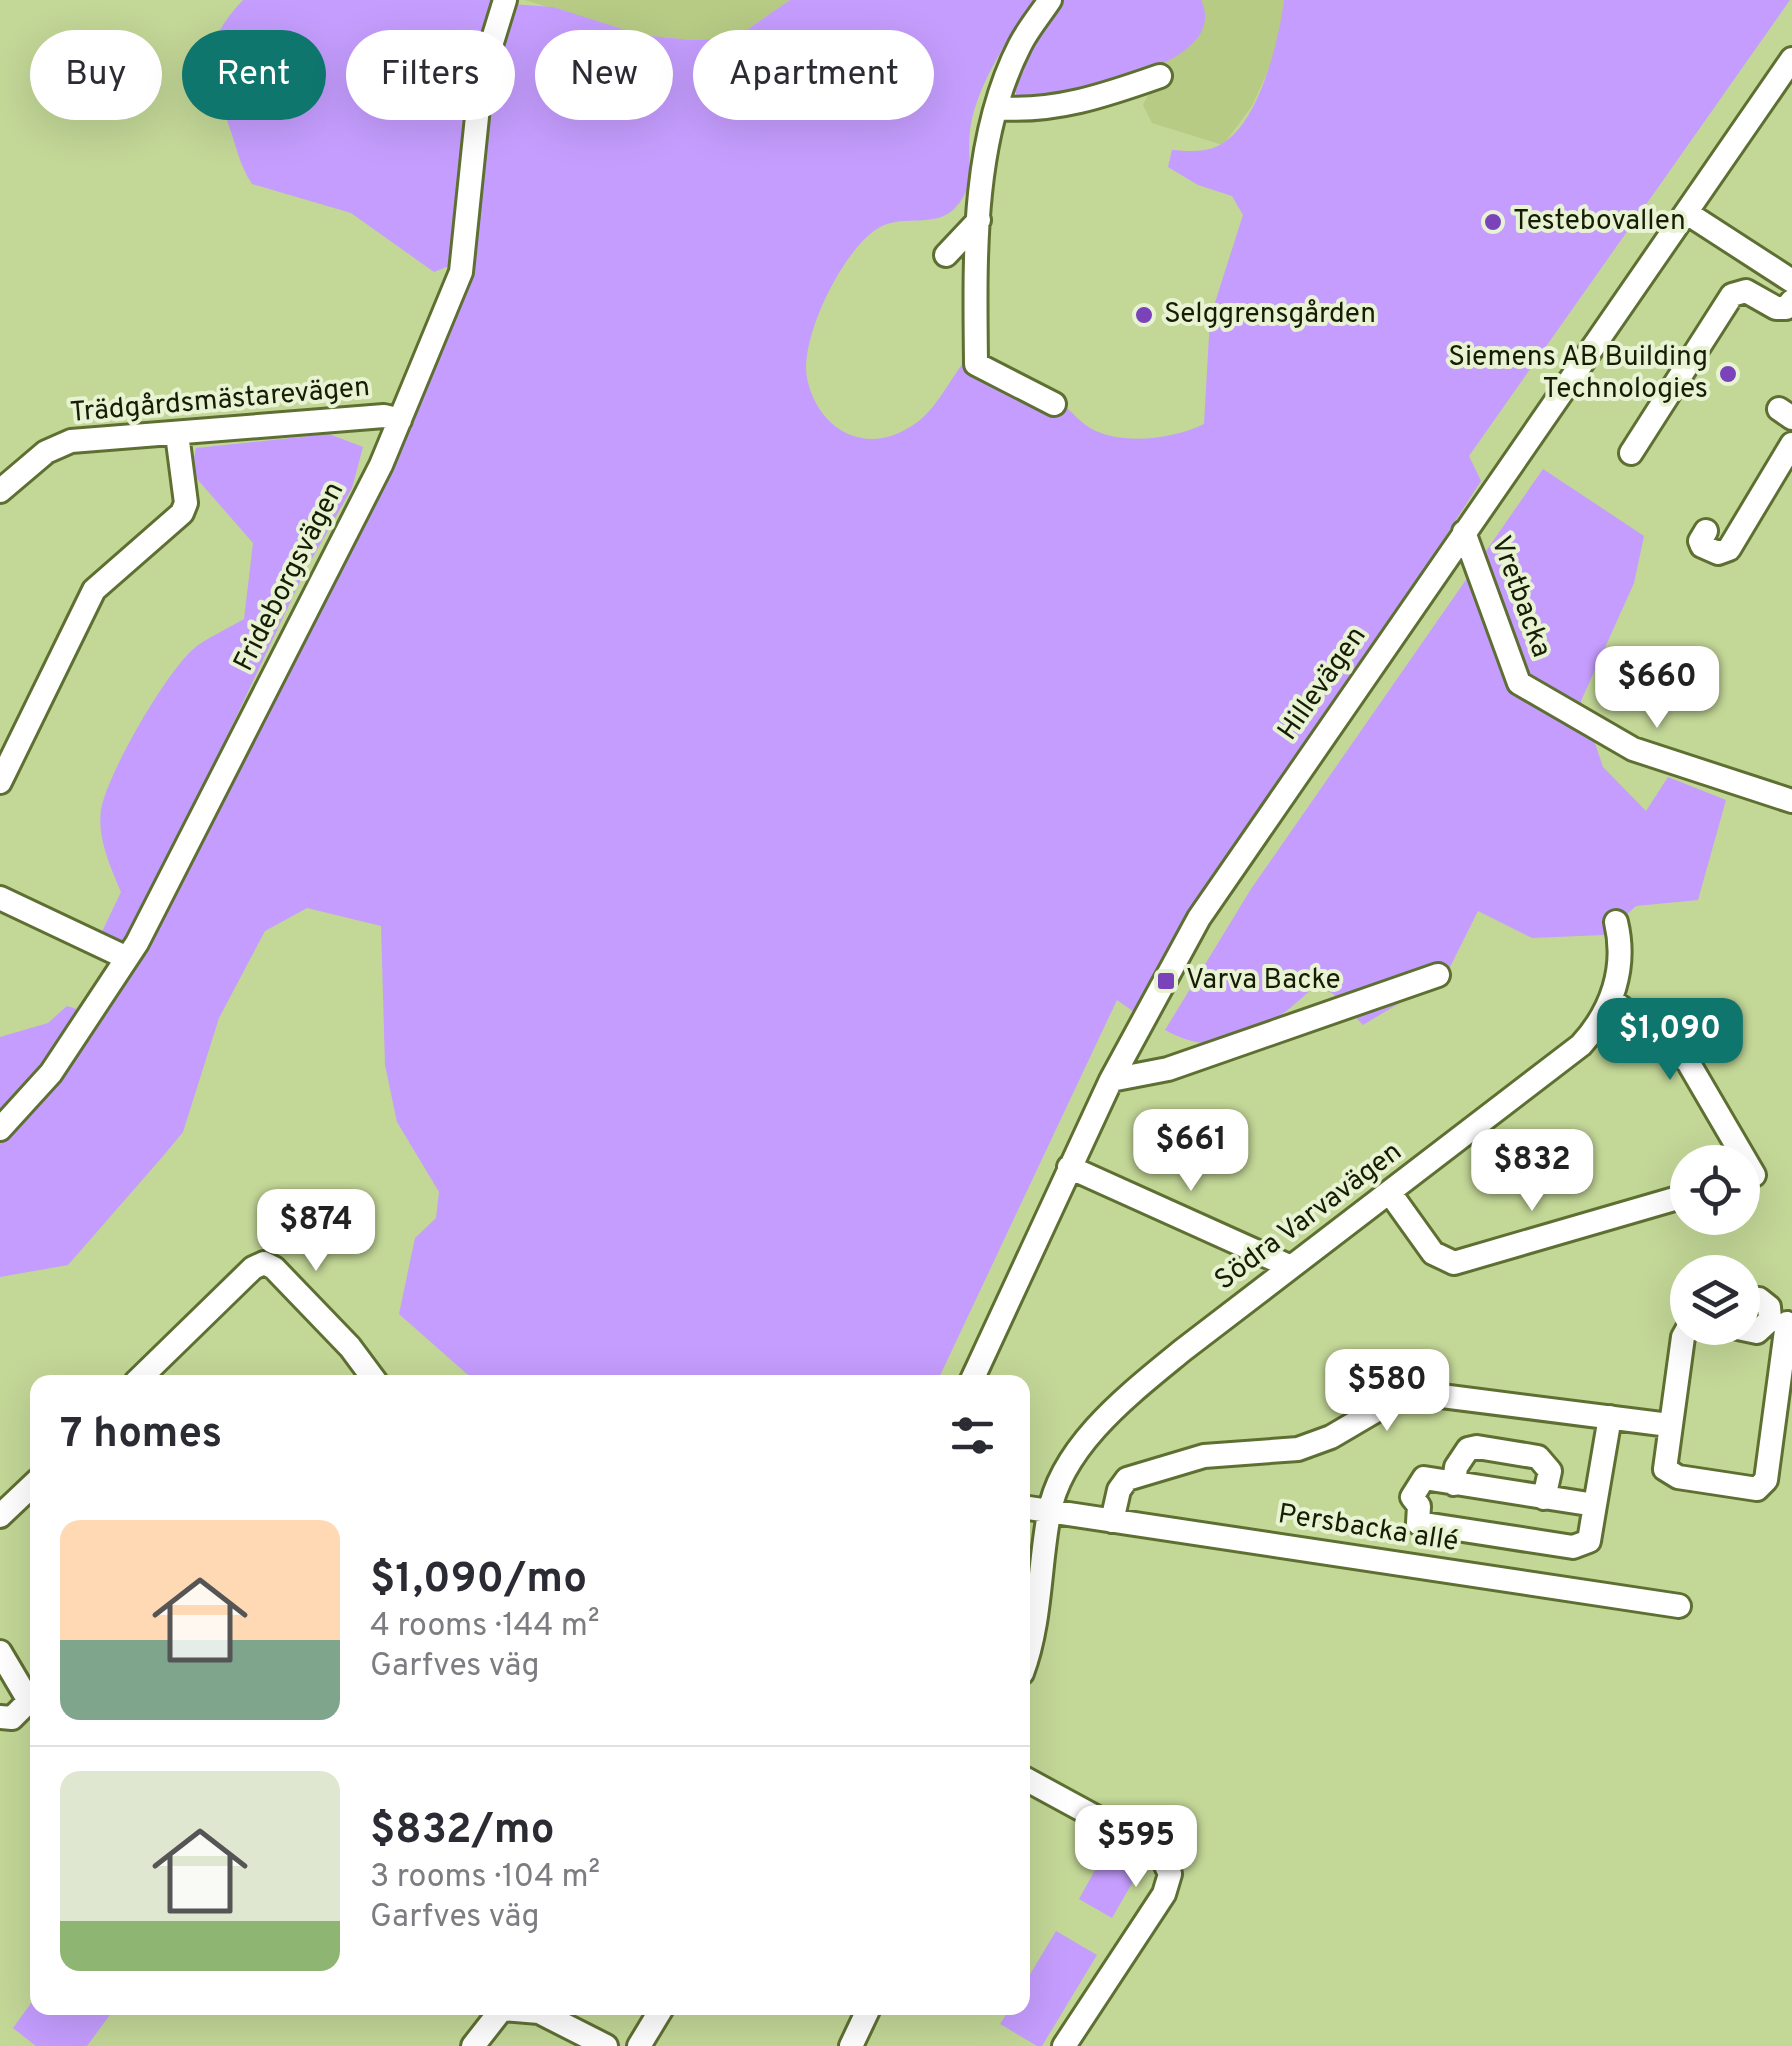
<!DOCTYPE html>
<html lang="en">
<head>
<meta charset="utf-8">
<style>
  body { margin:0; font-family:Overpass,sans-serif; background:#f2f2f3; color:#2b2b33; height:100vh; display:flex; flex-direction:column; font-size:38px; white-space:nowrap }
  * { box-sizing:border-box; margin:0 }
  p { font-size:32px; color:#7c7c81 }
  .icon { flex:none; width:55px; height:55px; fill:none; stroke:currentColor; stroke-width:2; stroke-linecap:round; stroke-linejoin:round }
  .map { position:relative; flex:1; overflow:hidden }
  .side { position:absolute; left:30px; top:1375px; width:1000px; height:640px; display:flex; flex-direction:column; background:#fff; border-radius:20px; box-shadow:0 10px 40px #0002 }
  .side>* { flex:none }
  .guide { position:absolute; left:30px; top:30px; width:1000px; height:90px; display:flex; gap:20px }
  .tools { position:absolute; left:1670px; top:1145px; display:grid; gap:20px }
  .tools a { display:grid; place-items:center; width:90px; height:90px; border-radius:50%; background:#fff; box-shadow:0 10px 40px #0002; font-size:50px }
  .price { position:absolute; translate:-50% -85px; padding:0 22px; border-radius:20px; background:#fff; color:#222; font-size:32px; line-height:65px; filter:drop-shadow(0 2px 5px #0008) }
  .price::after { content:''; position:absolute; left:50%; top:60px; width:30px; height:22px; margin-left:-15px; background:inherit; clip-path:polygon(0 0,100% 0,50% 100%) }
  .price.current { background:#0f766e; color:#fff }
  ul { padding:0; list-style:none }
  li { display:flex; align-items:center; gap:30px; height:250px; padding:0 30px }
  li+li { border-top:2px solid #e1e1e2 }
  li span { display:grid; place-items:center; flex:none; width:280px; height:200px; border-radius:20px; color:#555 }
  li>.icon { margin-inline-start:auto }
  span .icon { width:120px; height:120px; fill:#fffc; stroke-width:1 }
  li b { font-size:42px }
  h2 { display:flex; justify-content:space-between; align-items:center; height:120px; padding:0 30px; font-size:42px }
  .chip { padding:0 35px; border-radius:45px; background:#fff; box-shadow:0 10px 40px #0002; font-size:35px; line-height:90px }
  .chip.current { background:#0f766e; color:#fff }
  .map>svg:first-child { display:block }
  .built { fill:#b7cb85 }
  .green { fill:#c59dfe }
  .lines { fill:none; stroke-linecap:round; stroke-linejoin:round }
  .minor-casing { stroke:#5e6f32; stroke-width:28 }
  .minor { stroke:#fff; stroke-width:22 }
  .poi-dot { fill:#7b43b9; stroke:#e8f3d3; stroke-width:4 }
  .labels { text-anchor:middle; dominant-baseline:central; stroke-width:8; stroke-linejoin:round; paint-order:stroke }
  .poi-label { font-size:28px; fill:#171d05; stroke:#e8f3d3; text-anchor:start }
  .street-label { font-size:28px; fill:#171d05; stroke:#e8f3d3 }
</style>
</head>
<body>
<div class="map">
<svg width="1792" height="2046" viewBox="0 0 1792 2046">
  <rect width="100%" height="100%" fill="#c3d797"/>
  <path class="built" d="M525,0H790L735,38L691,40L641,35Z
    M1062,0H1284L1279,44L1267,73L1252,106L1223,145L1152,123L1143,105L1165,61L1129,77Z"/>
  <path class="green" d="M243,0H494L449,266L434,272L351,213L252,184C239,164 237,148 229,126C225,113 217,103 212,91C199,57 221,23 243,0Z
    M790,0H1033C1009,39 977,83 970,130C966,159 978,184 955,208C936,228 905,215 882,226C845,244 799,338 807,378C818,432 869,458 916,423C935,410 949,382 963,363C992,358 1031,377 1055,396C1067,406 1077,420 1090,428C1121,446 1174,439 1204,424L1210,318L1243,215L1232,196L1198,185L1168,167L1172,150C1188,151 1203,153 1218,146C1259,127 1279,40 1284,0H1790L1469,456L1481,481L1354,678L1179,930L1134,1012L1117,1000L937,1382H476L399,1314L415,1238L436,1218L439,1192L397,1122L385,1065L381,926L307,908L265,931L219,1018L183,1132L164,1155L68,1265L0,1277V1141L61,1073L439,347L490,71L511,4L553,7L641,35L691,40L735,38Z
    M1062,0H1201C1234,69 1059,95 1016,101V75Z
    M329,434L363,447L352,488L305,571L129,944L99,938L121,892C111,868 97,838 101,810C106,776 169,666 197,646C211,636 229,628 244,619L253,543L191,472L196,448Z
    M1543,469L1644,536L1634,583L1581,701L1603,767L1646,811L1668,777L1726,800L1698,900L1636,906L1604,935L1532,938L1478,911L1446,975L1363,1025L1332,993L1314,987C1269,1028 1225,1064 1165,1030L1251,889Z
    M67,1006L83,1011L41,1069L0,1113V1037L48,1023Z
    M1105,1852L1139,1871L1112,1918L1079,1899Z
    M1056,1931L1097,1955L1042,2046H1037L1000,2024L1010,2008H1022L1023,1986Z
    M37,1995L38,2008H115L87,2046H36L13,2028Z"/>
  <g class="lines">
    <defs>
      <path id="minor" d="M1050,0C1040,15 1028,29 1020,45C971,140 975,260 976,364L1054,404
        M996,108C1054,113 1106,95 1160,76
        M1687,213L1792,281
        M946,255L979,220
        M1779,409L1792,418
        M1631,453L1732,295L1746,291L1776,308H1786L1792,301
        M0,491L46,452L71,441L384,416L400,420
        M1706,531L1700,541L1702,546L1718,553L1729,549L1792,444
        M1464,532L1519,683L1633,749L1792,801
        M0,782L94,590L182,513L186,503L177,434
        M0,898L127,958
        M1612,1000L1688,1062L1754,1175L1742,1178
        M1111,1080L1168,1069L1438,975
        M0,1129L51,1073L137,943L381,465L461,272L481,78L505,0
        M1069,1167L1291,1267
        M1390,1193L1433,1253L1454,1263L1688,1195
        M1688,1328L1683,1337L1665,1469L1678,1477L1757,1489L1766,1480L1787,1323
        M1738,1328L1757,1332L1770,1320L1769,1307L1759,1299L1742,1301
        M136,1382L253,1268L264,1263L274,1268L350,1347L376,1382
        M971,1382L1111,1080L1199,918L1792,59
        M1424,1478L1595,1505L1589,1541L1573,1547L1418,1523L1419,1506L1412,1497Z
        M1454,1484L1456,1467L1468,1449L1477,1447L1538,1457L1550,1471L1544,1498
        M1595,1505L1610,1417
        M1022,1507L1679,1606
        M0,1516L38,1480
        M1112,1521L1119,1490L1127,1479L1204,1456L1298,1449L1331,1437L1394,1400L1418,1393L1669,1425
        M0,1652L29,1701L12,1718L0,1717
        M1022,1673C1041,1623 1039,1566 1049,1514C1061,1445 1132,1392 1183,1350L1581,1045C1612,1011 1627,968 1616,922
        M1022,1777L1147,1845L1161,1855L1170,1874L1164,1894L1064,2046
        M473,2046L502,2009L539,2012L606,2046
        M639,2046L662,2008
        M851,2046L869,2008"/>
    </defs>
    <use href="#minor" class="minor-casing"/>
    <use href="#minor" class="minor"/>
  </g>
  <g class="poi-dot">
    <circle cx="1493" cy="222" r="10"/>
    <circle cx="1144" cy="315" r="10"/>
    <circle cx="1728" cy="374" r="10"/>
    <rect x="1156" y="971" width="20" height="20" rx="5"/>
  </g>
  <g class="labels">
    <g class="poi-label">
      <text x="1513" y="222">Testebovallen</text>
      <text x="1164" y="315">Selggrensgården</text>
      <text x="1708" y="358" text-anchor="end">Siemens AB Building<tspan x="1708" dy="32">Technologies</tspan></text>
      <text x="1186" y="981">Varva Backe</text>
    </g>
    <g class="street-label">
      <text transform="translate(220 401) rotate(-5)">Trädgårdsmästarevägen</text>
      <text transform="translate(290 577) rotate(-63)">Frideborgsvägen</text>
      <text transform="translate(1520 597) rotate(70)">Vretbacka</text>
      <text transform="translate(1323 684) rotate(-55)">Hillevägen</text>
      <text transform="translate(1309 1217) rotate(-37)">Södra Varvavägen</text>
      <text transform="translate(1368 1529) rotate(9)">Persbacka allé</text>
    </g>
  </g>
</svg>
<div class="tools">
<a><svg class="icon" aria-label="locate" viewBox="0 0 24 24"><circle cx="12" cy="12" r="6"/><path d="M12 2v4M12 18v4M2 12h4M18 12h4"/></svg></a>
<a><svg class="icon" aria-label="layers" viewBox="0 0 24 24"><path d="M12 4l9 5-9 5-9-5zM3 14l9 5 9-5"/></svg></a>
</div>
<b class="price" style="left:1657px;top:731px">$660</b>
<b class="price current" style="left:1670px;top:1083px">$1,090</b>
<b class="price" style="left:1191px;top:1194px">$661</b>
<b class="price" style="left:1532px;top:1214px">$832</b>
<b class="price" style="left:316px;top:1274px">$874</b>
<b class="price" style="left:1387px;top:1434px">$580</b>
<b class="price" style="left:1136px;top:1890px">$595</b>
<div class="guide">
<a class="chip">Buy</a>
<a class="chip current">Rent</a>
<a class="chip">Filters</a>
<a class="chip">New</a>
<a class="chip">Apartment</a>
</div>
<section class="side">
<h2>7 homes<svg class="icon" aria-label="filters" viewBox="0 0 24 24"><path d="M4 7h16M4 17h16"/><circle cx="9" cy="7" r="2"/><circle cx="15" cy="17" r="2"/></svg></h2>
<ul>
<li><span style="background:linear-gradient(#ffd9b3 60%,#7fa58c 0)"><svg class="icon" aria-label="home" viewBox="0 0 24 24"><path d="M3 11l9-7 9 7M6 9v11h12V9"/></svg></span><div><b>$1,090/mo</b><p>4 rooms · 144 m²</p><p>Garfves väg</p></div></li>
<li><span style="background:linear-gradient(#dfe7d0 75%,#8fb573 0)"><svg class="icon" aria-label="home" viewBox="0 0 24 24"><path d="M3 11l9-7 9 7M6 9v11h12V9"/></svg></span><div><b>$832/mo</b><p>3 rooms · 104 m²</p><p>Garfves väg</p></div></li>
</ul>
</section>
</div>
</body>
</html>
